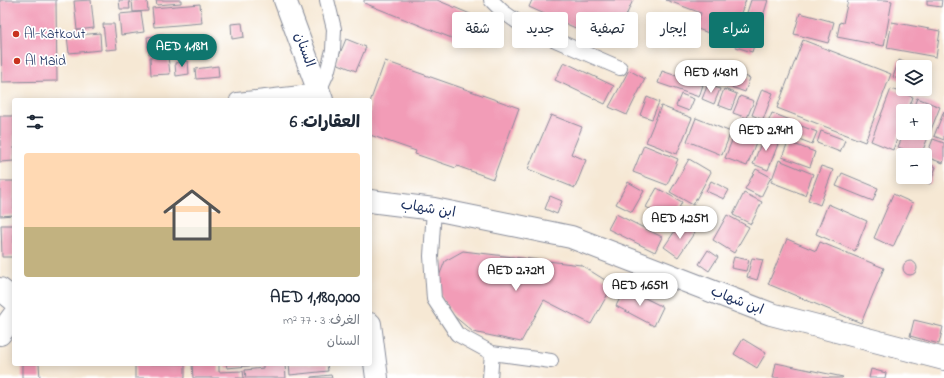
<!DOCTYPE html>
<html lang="ar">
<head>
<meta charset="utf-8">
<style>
  body { margin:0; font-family:"Indie Flower","Playpen Sans Arabic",sans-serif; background:#f6f6f7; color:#1f2937; direction:rtl; height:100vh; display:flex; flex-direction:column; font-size:15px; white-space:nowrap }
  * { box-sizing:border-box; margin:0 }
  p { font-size:13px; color:#747a83 }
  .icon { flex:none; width:22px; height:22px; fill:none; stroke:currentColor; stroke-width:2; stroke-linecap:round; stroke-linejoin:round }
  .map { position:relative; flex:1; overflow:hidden; direction:ltr }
  .drawer { position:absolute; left:12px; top:98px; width:360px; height:268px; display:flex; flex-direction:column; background:#fff; border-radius:4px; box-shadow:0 2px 10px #0003; direction:rtl }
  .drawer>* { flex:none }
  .banner { position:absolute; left:384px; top:12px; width:380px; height:36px; direction:rtl; display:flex; gap:8px }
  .controls { position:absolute; left:896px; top:60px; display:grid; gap:8px }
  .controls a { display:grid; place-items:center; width:36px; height:36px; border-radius:4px; background:#fff; box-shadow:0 2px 10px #0003; font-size:20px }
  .price { position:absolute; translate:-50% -34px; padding:0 9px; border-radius:14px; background:#fff; color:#222; font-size:13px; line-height:26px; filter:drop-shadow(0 1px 2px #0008) }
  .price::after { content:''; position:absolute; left:50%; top:24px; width:12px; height:9px; margin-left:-6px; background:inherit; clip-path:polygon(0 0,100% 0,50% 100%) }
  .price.selected { background:#0f766e; color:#fff }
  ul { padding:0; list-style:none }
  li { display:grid; align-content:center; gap:8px; height:212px; padding:0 12px }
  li+li { border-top:1px solid #e0e1e3 }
  li span { display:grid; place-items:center; height:124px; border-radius:4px; color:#555 }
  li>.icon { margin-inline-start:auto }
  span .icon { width:72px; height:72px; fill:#fffc; stroke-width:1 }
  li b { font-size:17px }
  h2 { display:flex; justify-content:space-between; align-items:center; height:48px; padding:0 12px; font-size:17px }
  .tag { padding:0 14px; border-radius:4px; background:#fff; box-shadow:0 2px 10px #0003; font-size:14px; line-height:36px }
  .tag.selected { background:#0f766e; color:#fff }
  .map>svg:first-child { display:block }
  .building { fill:#f29cb7 }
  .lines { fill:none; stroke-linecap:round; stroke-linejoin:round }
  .lane-casing { stroke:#888c99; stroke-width:16 }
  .street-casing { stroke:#888c99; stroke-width:24 }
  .lane { stroke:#fff; stroke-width:14 }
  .street { stroke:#fff; stroke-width:22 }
  .poi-dot { fill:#c8321e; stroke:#fff; stroke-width:1.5 }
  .labels { text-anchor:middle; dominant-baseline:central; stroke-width:3.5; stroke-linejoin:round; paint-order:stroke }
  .poi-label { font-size:14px; fill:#1b2f5e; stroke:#fff; text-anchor:start }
  .street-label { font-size:14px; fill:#1b2f5e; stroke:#fff }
</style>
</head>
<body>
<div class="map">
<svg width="944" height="378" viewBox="0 0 944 378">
  <rect width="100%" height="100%" fill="#fff"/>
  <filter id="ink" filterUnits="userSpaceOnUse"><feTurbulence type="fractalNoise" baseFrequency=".025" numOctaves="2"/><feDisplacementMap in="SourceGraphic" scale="8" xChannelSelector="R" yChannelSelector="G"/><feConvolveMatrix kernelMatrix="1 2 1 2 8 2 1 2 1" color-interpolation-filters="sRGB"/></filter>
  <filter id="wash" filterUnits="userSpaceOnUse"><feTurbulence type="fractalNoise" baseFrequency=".012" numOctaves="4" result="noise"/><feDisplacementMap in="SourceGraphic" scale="16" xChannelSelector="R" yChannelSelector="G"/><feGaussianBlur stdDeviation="0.9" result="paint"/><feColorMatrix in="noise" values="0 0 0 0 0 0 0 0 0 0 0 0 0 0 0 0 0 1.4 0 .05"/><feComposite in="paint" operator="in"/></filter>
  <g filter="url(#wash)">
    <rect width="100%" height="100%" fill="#f6e8d4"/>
    <g id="blocks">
      <path class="building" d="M0,0H56L57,81L2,82Z
        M91,0L94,28L77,30L74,1Z
        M119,0H129L130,9H120Z
        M132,0H147L148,11L133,12Z
        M156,0H181V3L157,5Z
        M364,0H437L475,16L464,43L364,3Z
        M532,0H633L613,45L529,7Z
        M666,0H746L730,41L695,28L701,13Z
        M751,0H768L752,52L736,47Z
        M848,0H886L892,1L884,46L837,37L840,22L843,23Z
        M927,0H942L941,7L927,5Z
        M200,4L202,23L154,27L152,8Z
        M141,12L144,32L121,35L119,14Z
        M800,13L834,22L828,43L794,34Z
        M892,22L940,31L936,57L887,48Z
        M242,23L244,37L232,39L231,24Z
        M103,24H114L117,49L106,50Z
        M100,33L101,50L69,53L67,36Z
        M166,35L168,52L149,54L147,37Z
        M346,39L366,47L356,71L336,63Z
        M803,40L891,74L865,142L777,108Z
        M168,56L170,74L151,75L150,57Z
        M899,60L913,66L912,67H903V81L893,77Z
        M188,61L189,74L176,76L175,63Z
        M385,61L519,108L493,179L457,166L456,168L415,154L416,151L370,135V102Z
        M564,62L614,86L605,104L555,80Z
        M918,64L929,68L925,80V67H917Z
        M218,66L219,77L196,79L195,69Z
        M629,70L645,79L627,115L609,107Z
        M728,70L750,78L745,92L723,84Z
        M662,71L703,85L699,97L658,83Z
        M708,84L720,89L714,104L702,99Z
        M724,89L737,94L731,110L718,105Z
        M762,89L773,93L763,120L752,115Z
        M891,89L913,97L908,111H903V124L893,150L871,141Z
        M681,94L694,99L689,111L676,106Z
        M740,96L754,101L747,118L733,113Z
        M647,97L659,102L652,119L640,115Z
        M917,98L940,107L921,155H917L898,147L904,133H925V111H912Z
        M661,106L692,118L677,154L646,142Z
        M944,111V140L934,136Z
        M772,113L793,121L789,134L767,125Z
        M551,115L582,127L571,154L586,160L575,188L528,169Z
        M0,116H14V161L0,162Z
        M696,118L731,132L722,155L687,141Z
        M796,124L817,132L812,144L791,136Z
        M821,131L845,140L840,152L817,143Z
        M735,133L756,142L747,166L725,158Z
        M765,133L780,139L768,170L753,164Z
        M933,139L944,143V160L943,163L926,157Z
        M788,142L815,152L810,167L782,157Z
        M644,145L678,159L667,185L633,172Z
        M689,159L711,172L693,205L670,192Z
        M779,160L813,174L805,195L771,182Z
        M925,163L936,167L930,184L915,178L916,177H925Z
        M821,166L833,170L820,205L808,200Z
        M756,169L771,177L761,197L745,189Z
        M842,173L878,188L873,201L836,186Z
        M0,181H14V215L0,216Z
        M711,181L729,190L724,199L706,191Z
        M628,182L644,191L632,212L616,204Z
        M657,188L682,202L672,222L646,207Z
        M744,193L762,202L751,224L733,215Z
        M893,194L913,203L893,247L874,238Z
        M550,196L562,201L557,214L545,209Z
        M828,204L867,221L855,251L816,234Z
        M616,214L662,237L655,252L608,229Z
        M727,215L749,227L734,253L713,240Z
        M681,222L695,232L678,257L664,247Z
        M1,225H14V257H2Z
        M787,239L816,251L820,242L884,268L861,323L768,284Z
        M708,250L718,257L709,271L699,264Z
        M463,251L581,265L613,285L591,324L544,300L521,342L473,332L454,316L441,297L438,279L445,261Z
        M734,257L749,260L746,271L731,268Z
        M752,258L763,260L757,280L747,277Z
        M903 268a7 7 0 1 1 14 0a7 7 0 1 1-14 0Z
        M625,288L663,307L654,326L616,306Z
        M914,320L943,327L939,344L910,336Z
        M743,339L766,353L757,368L734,354Z
        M776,363L843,377L842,378H773Z
        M22,364H39L40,378H22Z
        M135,364H185V378H135Z
        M192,364H219V372L243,371L244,378H193Z
        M226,364H259V365L227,368Z
        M263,364H285L286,378H246L245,370L263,368Z
        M289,364H327L328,371L290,375Z
        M871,369L886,373L885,378H869Z
        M331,375L332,378H311V377Z"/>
    </g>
  </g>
  <g filter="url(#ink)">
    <use href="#blocks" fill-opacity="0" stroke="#888c99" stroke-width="1"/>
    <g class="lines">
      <defs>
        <path id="lane" d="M491,0L502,11L523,26L620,68
          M237,100L319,91L327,73L333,50L334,29L327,0
          M434,209L431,256L434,299L457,334L492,353L551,361
          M490,378L492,353"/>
        <path id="street" d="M285,0L322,100
          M370,201L434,209L571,237L771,314L944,359
          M0,289L14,300
          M370,324L377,378
          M0,334L14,315"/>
      </defs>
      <use href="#lane" class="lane-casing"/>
      <use href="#street" class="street-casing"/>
      <use href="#lane" class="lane"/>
      <use href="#street" class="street"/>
    </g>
  </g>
  <g class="poi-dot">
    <circle cx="16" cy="34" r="4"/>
    <circle cx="17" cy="61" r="4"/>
  </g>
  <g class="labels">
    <g class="poi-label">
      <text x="24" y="34">Al-Katkout</text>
      <text x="25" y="61">Al Maid</text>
    </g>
    <g class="street-label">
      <text transform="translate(304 50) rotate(70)">السنان</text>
      <text transform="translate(428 209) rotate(9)">ابن شهاب</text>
      <text transform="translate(737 301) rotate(21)">ابن شهاب</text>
    </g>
  </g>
</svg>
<div class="controls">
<a><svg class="icon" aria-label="layers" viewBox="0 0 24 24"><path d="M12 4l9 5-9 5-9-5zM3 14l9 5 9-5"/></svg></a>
<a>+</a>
<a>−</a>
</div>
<b class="price selected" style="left:182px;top:68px">AED 1.18M</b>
<b class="price" style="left:711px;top:94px">AED 1.43M</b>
<b class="price" style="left:766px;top:152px">AED 2.94M</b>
<b class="price" style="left:680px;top:240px">AED 1.25M</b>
<b class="price" style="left:516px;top:292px">AED 2.72M</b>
<b class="price" style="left:640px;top:307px">AED 1.65M</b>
<div class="banner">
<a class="tag selected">شراء</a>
<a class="tag">إيجار</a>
<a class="tag">تصفية</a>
<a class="tag">جديد</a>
<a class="tag">شقة</a>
</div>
<section class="drawer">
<h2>العقارات: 6<svg class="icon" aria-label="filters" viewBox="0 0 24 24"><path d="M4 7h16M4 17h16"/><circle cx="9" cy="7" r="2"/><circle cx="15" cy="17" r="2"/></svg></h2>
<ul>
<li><span style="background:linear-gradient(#ffd9b3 60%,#c2b280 0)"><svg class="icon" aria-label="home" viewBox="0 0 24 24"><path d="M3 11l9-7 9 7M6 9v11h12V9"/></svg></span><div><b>AED 1,180,000</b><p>الغرف: 3 · 77 m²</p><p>السنان</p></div></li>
</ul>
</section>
</div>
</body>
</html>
